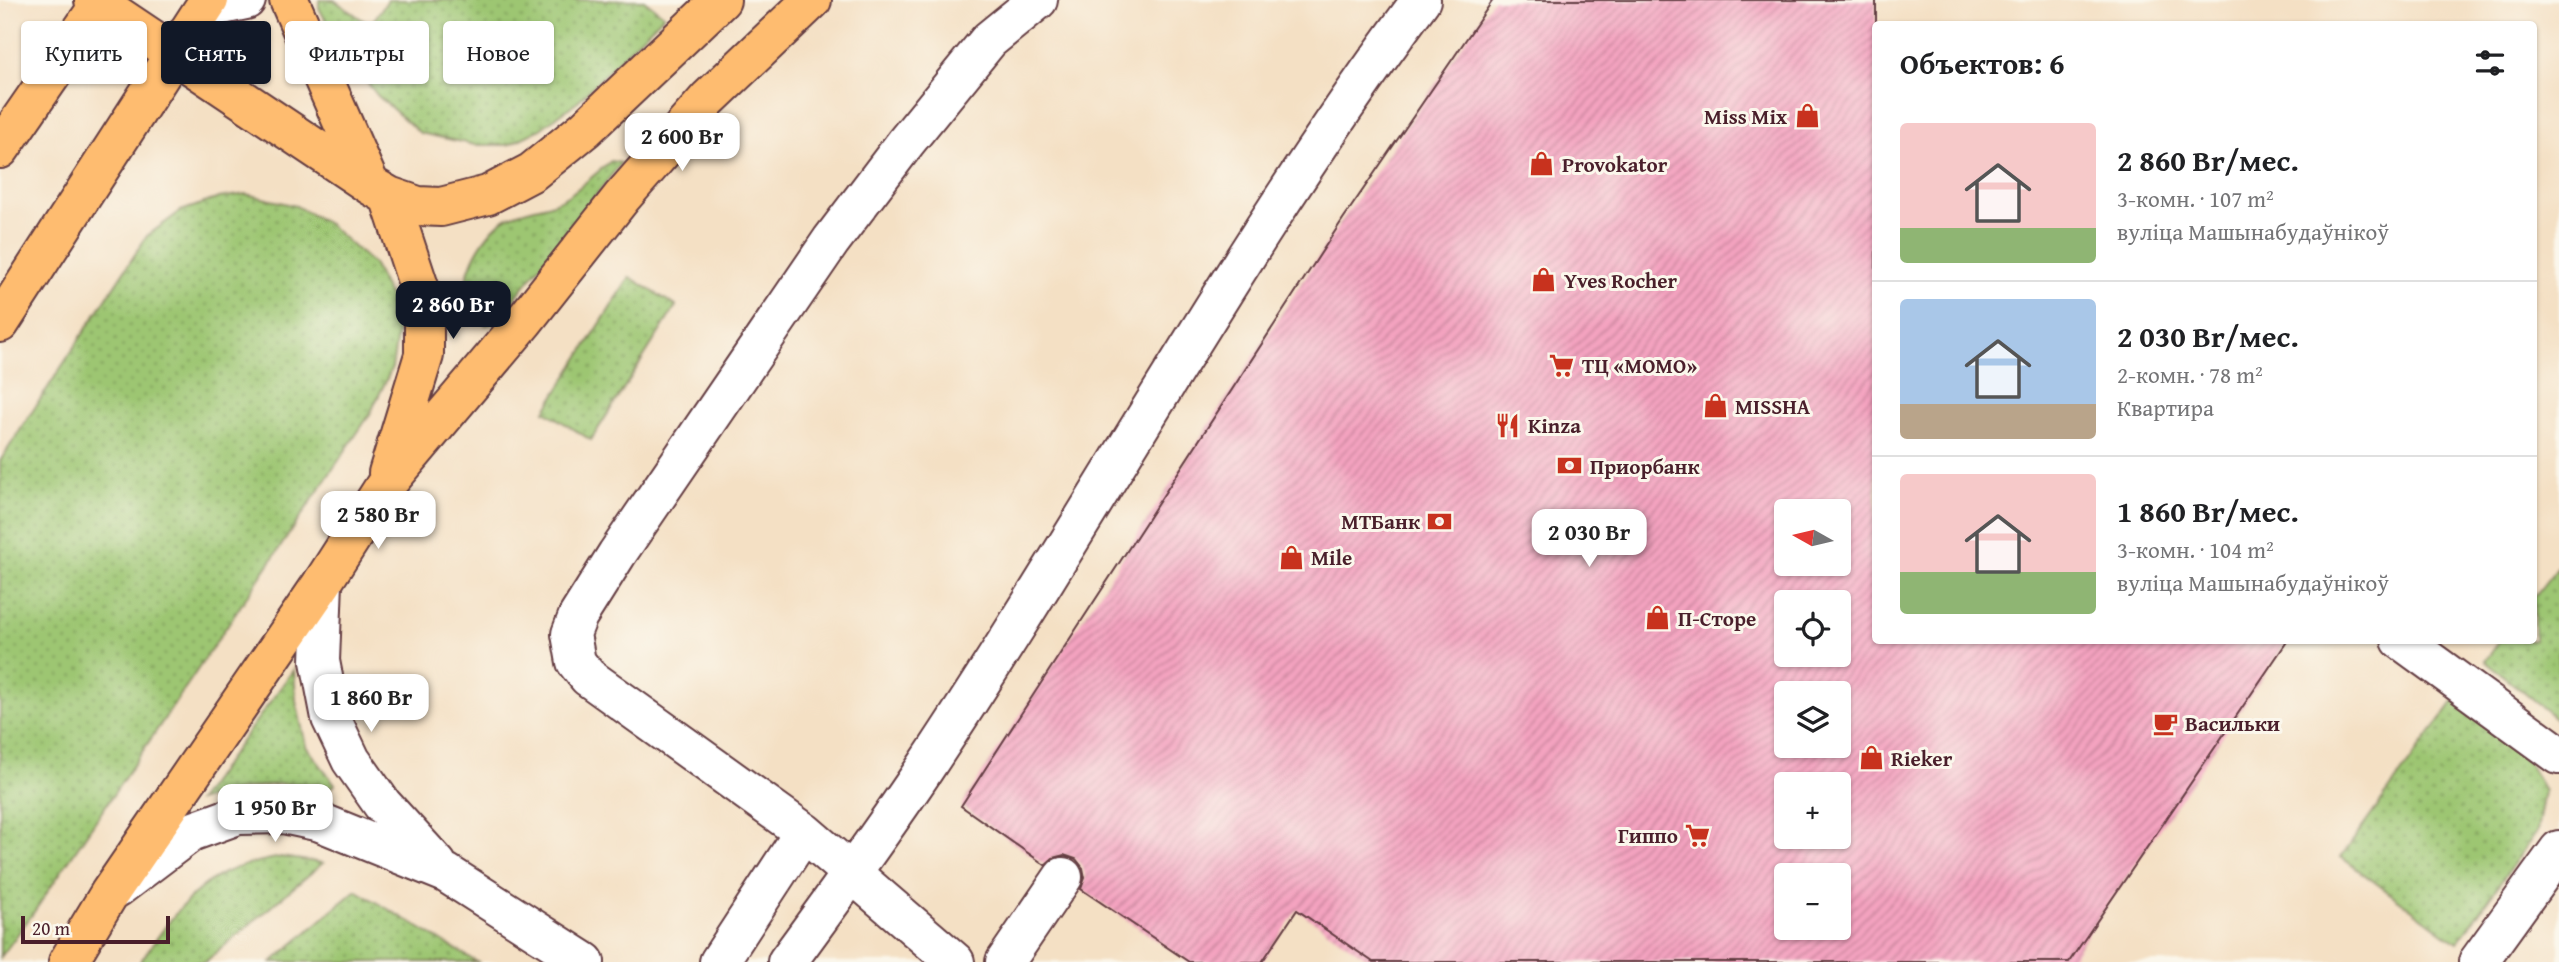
<!DOCTYPE html>
<html lang="ru">
<head>
<meta charset="utf-8">
<style>
  body { margin:0; font-family:"Gentium Book Plus",serif; background:#f6f6f6; color:#202124; height:100vh; display:flex; flex-direction:column; font-size:26px; white-space:nowrap }
  * { box-sizing:border-box; margin:0 }
  p { font-size:23px; color:#757577 }
  .icon { flex:none; width:38px; height:38px; fill:none; stroke:currentColor; stroke-width:2; stroke-linecap:round; stroke-linejoin:round }
  .map { position:relative; flex:1; overflow:hidden }
  .sheet { position:absolute; left:1872px; top:21px; width:665px; height:623px; display:flex; flex-direction:column; background:#fff; border-radius:7px; box-shadow:0 2px 5px #0004 }
  .sheet>* { flex:none }
  .guide { position:absolute; left:21px; top:21px; width:665px; height:63px; display:flex; gap:14px }
  .needle { width:46px; rotate:278deg }
  .tools { position:absolute; left:1774px; top:499px; display:grid; gap:14px }
  .tools a { display:grid; place-items:center; width:77px; height:77px; border-radius:7px; background:#fff; box-shadow:0 2px 5px #0004; font-size:35px }
  .scale { position:absolute; left:21px; bottom:18px; width:149px; box-sizing:border-box; padding-left:7px; border:4px solid #4a1f2b; border-top:0; font-size:19px; line-height:24px; white-space:nowrap; color:#4a1f2b; -webkit-text-stroke:5px #fbf7ec; paint-order:stroke }
  .price { position:absolute; translate:-50% -60px; padding:0 16px; border-radius:14px; background:#fff; color:#222; font-size:23px; line-height:46px; filter:drop-shadow(0 2px 4px #0008) }
  .price::after { content:''; position:absolute; left:50%; top:42px; width:21px; height:16px; margin-left:-10px; background:inherit; clip-path:polygon(0 0,100% 0,50% 100%) }
  .price.on { background:#111827; color:#fff }
  ul { padding:0; list-style:none }
  li { display:flex; align-items:center; gap:21px; height:175px; padding:0 28px }
  li+li { border-top:2px solid #e0e0e0 }
  li span { display:grid; place-items:center; flex:none; width:196px; height:140px; border-radius:7px; color:#555 }
  li>.icon { margin-inline-start:auto }
  span .icon { width:84px; height:84px; fill:#fffc; stroke-width:1 }
  li b { font-size:30px }
  h2 { display:flex; justify-content:space-between; align-items:center; height:84px; padding:0 28px; font-size:30px }
  .tag { padding:0 24px; border-radius:7px; background:#fff; box-shadow:0 2px 5px #0004; font-size:24px; line-height:63px }
  .tag.on { background:#111827; color:#fff }
  .map>svg:first-child { display:block }
  .grass { fill:url(#grass-dots); stroke:#74724e; stroke-width:2 }
  .building { fill:url(#building-hatch); fill-rule:evenodd }
  .lines { fill:none; stroke-linecap:round; stroke-linejoin:round }
  .minor-casing { stroke:#643c42; stroke-width:42 }
  .major-casing { stroke:#643c42; stroke-width:42 }
  .minor { stroke:#fff; stroke-width:38 }
  .major { stroke:#febc70; stroke-width:38 }
  .labels { text-anchor:middle; dominant-baseline:central; stroke-width:6; stroke-linejoin:round; paint-order:stroke }
  .poi-label { font-size:21px; font-weight:bold; fill:#4a1f2b; stroke:#fbf7ec; text-anchor:start }
</style>
</head>
<body>
<div class="map">
<svg width="2559" height="962" viewBox="0 0 2559 962">
  <defs>
    <pattern id="grass-dots" width="8" height="8" patternUnits="userSpaceOnUse" patternTransform="scale(1.75)"><rect width="8" height="8" fill="#9dc672"/><path d="M2 2h.1M6 6h.1" fill="none" stroke="#82a05e" stroke-width="1.8" stroke-linecap="round"/></pattern>
    <pattern id="building-hatch" width="6" height="6" patternUnits="userSpaceOnUse" patternTransform="scale(1.75)"><rect width="6" height="6" fill="#f4a3c0"/><path d="M-1 1l2-2M0 6l6-6M5 7l2-2" fill="none" stroke="#c8849c"/></pattern>
  </defs>
  <rect width="100%" height="100%" fill="#fbf7ec"/>
  <filter id="ink" filterUnits="userSpaceOnUse"><feTurbulence type="fractalNoise" baseFrequency=".0143" numOctaves="2"/><feDisplacementMap in="SourceGraphic" scale="14" xChannelSelector="R" yChannelSelector="G"/><feConvolveMatrix kernelMatrix="1 2 1 2 8 2 1 2 1" color-interpolation-filters="sRGB"/></filter>
  <filter id="wash" filterUnits="userSpaceOnUse"><feTurbulence type="fractalNoise" baseFrequency=".00686" numOctaves="4" result="noise"/><feDisplacementMap in="SourceGraphic" scale="28" xChannelSelector="R" yChannelSelector="G"/><feGaussianBlur stdDeviation="1.57" result="paint"/><feColorMatrix in="noise" values="0 0 0 0 0 0 0 0 0 0 0 0 0 0 0 0 0 1.4 0 .05"/><feComposite in="paint" operator="in"/></filter>
  <g filter="url(#wash)">
    <rect width="100%" height="100%" fill="#f4e0c4"/>
    <path class="grass" d="M319,0H334L370,25L388,0H644L664,15L578,101L539,130L508,145H475L420,133L378,96L342,51L319,8Z
      M611,161L621,163L496,322L486,325C482,322 476,319 473,315C451,287 482,231 508,217C528,207 550,208 569,195C584,185 597,172 611,161Z
      M246,194L296,206L328,224L373,264L391,299L398,329L392,368L370,414L34,912L0,958V461L147,236L181,211L219,198Z
      M630,277L676,306L591,440L545,411Z
      M2559,565V721L2485,661L2500,641L2534,640V597Z
      M294,669L296,700L306,746L335,784L333,787C286,778 243,788 198,801Z
      M2454,701L2526,758L2544,791L2537,831L2457,943L2341,857Z
      M281,857L323,863L205,962H140C162,931 187,892 222,874C240,865 261,861 281,857Z
      M356,890L477,962H272Z"/>
    <g id="blocks">
      <path class="building" d="M1493,0H1876V640H2288L2069,962H1373L1297,910L1262,962H1189L1081,889L1085,878L1083,868L1076,859L1064,855L1053,858L1045,865L961,806L1343,219ZM1787,511H1839V564H1787ZM1787,602H1839V654H1787ZM1787,693H1839V746H1787ZM1787,784H1839V836H1787ZM1787,875H1839V928H1787Z"/>
    </g>
  </g>
  <g filter="url(#ink)">
    <use href="#blocks" fill-opacity="0" stroke="#643c42" stroke-width="2"/>
    <g class="lines">
      <defs>
        <path id="minor" d="M204,9L246,0
          M323,582L320,661L331,718L351,760L382,804L437,864
          M2401,640L2559,755
          M117,888L191,832L238,815L283,814L320,822L446,873L585,962
          M719,962L804,832
          M787,962C834,898 881,834 925,768C1094,514 1239,245 1421,0
          M955,962L804,832L588,677L576,662L571,634L578,616L617,554L831,241L906,142L989,40L1038,0
          M1005,962L1063,877
          M2478,962L2559,850"/>
        <path id="major" d="M94,0L370,185L389,196L418,206L441,207L488,195L532,172L585,129L721,0
          M289,0L370,185
          M0,149L103,0
          M0,323L209,0
          M388,473L424,355V302L389,196
          M68,962L109,894L323,582L384,487L524,321L622,197L708,99L812,0"/>
      </defs>
      <use href="#minor" class="minor-casing"/>
      <use href="#major" class="major-casing"/>
      <use href="#minor" class="minor"/>
      <use href="#major" class="major"/>
    </g>
  </g>
  <defs>
    <symbol id="shop-bare" viewBox="-9 -9 18 18"><path d="M-5-2.5h2.3a2.7 3.5 0 0 1 5.4 0H5L5.5 6h-11ZM-1.5-2.5h3a1.5 2.3 0 0 0-3 0Z" fill="#c8321e" stroke="#fbf7ec" stroke-width="2.5" paint-order="stroke"/></symbol>
    <symbol id="supermarket-bare" viewBox="-9 -9 18 18"><path d="M-6-5.5h2.5l.6 2H6L4.5 2H-2.5L-4.4-4H-6ZM-1.5 3.2a1.3 1.3 0 1 0 .1 0ZM3 3.2a1.3 1.3 0 1 0 .1 0Z" fill="#c8321e" stroke="#fbf7ec" stroke-width="2.5" paint-order="stroke"/></symbol>
    <symbol id="restaurant-bare" viewBox="-9 -9 18 18"><path d="M-5-6h1v4h1v-4h1v4h1v-4h1v5L-1.5 .5V6h-2V.5L-5-1ZM5-6V6H3V1.5H1.5Q1.5-4 5-6Z" fill="#c8321e" stroke="#fbf7ec" stroke-width="2.5" paint-order="stroke"/></symbol>
    <symbol id="bank-bare" viewBox="-9 -9 18 18"><path d="M-6-4H6V4H-6ZM0-2.3a2.3 2.3 0 1 0 0 4.6a2.3 2.3 0 1 0 0-4.6Z" fill="#c8321e" stroke="#fbf7ec" stroke-width="2.5" paint-order="stroke"/></symbol>
    <symbol id="cafe-bare" viewBox="-9 -9 18 18"><path d="M-5.5-4.5H6V0H3Q3 3.5 0 3.5H-2.5Q-5.5 3.5-5.5 0ZM3-3.2v2h1.7v-2ZM-6 4.5H4V6H-6Z" fill="#c8321e" stroke="#fbf7ec" stroke-width="2.5" paint-order="stroke"/></symbol>
  </defs>
  <g fill-rule="evenodd">
    <use href="#shop-bare" x="1790" y="98" width="35" height="35"/>
    <use href="#shop-bare" x="1524" y="146" width="35" height="35"/>
    <use href="#shop-bare" x="1526" y="262" width="35" height="35"/>
    <use href="#supermarket-bare" x="1544" y="348" width="35" height="35"/>
    <use href="#shop-bare" x="1698" y="388" width="35" height="35"/>
    <use href="#restaurant-bare" x="1490" y="408" width="35" height="35"/>
    <use href="#bank-bare" x="1552" y="448" width="35" height="35"/>
    <use href="#bank-bare" x="1422" y="504" width="35" height="35"/>
    <use href="#shop-bare" x="1274" y="540" width="35" height="35"/>
    <use href="#shop-bare" x="1640" y="600" width="35" height="35"/>
    <use href="#cafe-bare" x="2148" y="706" width="35" height="35"/>
    <use href="#shop-bare" x="1854" y="740" width="35" height="35"/>
    <use href="#supermarket-bare" x="1680" y="818" width="35" height="35"/>
  </g>
  <g class="labels">
    <g class="poi-label">
      <text x="1787" y="116" text-anchor="end">Miss Mix</text>
      <text x="1562" y="164">Provokator</text>
      <text x="1564" y="280">Yves Rocher</text>
      <text x="1582" y="365">ТЦ «МОМО»</text>
      <text x="1735" y="406">MISSHA</text>
      <text x="1528" y="425">Kinza</text>
      <text x="1590" y="466">Приорбанк</text>
      <text x="1420" y="521" text-anchor="end">МТБанк</text>
      <text x="1311" y="557">Mile</text>
      <text x="1678" y="618">П-Сторе</text>
      <text x="2185" y="723">Васильки</text>
      <text x="1891" y="758">Rieker</text>
      <text x="1678" y="835" text-anchor="end">Гиппо</text>
    </g>
  </g>
</svg>
<div class="tools">
<a><svg class="needle" viewBox="-14 -14 28 28"><path d="M0-13l5 13h-10z" fill="#e53935"/><path d="M0 13l5-13h-10z" fill="#757577"/></svg></a>
<a><svg class="icon" aria-label="locate" viewBox="0 0 24 24"><circle cx="12" cy="12" r="6"/><path d="M12 2v4M12 18v4M2 12h4M18 12h4"/></svg></a>
<a><svg class="icon" aria-label="layers" viewBox="0 0 24 24"><path d="M12 4l9 5-9 5-9-5zM3 14l9 5 9-5"/></svg></a>
<a>+</a>
<a>−</a>
</div>
<div class="scale">20 m</div>
<b class="price" style="left:682px;top:173px">2 600 Br</b>
<b class="price on" style="left:453px;top:341px">2 860 Br</b>
<b class="price" style="left:378px;top:551px">2 580 Br</b>
<b class="price" style="left:1589px;top:569px">2 030 Br</b>
<b class="price" style="left:371px;top:734px">1 860 Br</b>
<b class="price" style="left:275px;top:844px">1 950 Br</b>
<div class="guide">
<a class="tag">Купить</a>
<a class="tag on">Снять</a>
<a class="tag">Фильтры</a>
<a class="tag">Новое</a>
</div>
<section class="sheet">
<h2>Объектов: 6<svg class="icon" aria-label="filters" viewBox="0 0 24 24"><path d="M4 7h16M4 17h16"/><circle cx="9" cy="7" r="2"/><circle cx="15" cy="17" r="2"/></svg></h2>
<ul>
<li><span style="background:linear-gradient(#f6c9c9 75%,#8fb573 0)"><svg class="icon" aria-label="home" viewBox="0 0 24 24"><path d="M3 11l9-7 9 7M6 9v11h12V9"/></svg></span><div><b>2 860 Br/мес.</b><p>3-комн. · 107 m²</p><p>вуліца Машынабудаўнікоў</p></div></li>
<li><span style="background:linear-gradient(#a9c7e8 75%,#b9a48a 0)"><svg class="icon" aria-label="home" viewBox="0 0 24 24"><path d="M3 11l9-7 9 7M6 9v11h12V9"/></svg></span><div><b>2 030 Br/мес.</b><p>2-комн. · 78 m²</p><p>Квартира</p></div></li>
<li><span style="background:linear-gradient(#f6c9c9 70%,#8fb573 0)"><svg class="icon" aria-label="home" viewBox="0 0 24 24"><path d="M3 11l9-7 9 7M6 9v11h12V9"/></svg></span><div><b>1 860 Br/мес.</b><p>3-комн. · 104 m²</p><p>вуліца Машынабудаўнікоў</p></div></li>
</ul>
</section>
</div>
</body>
</html>
